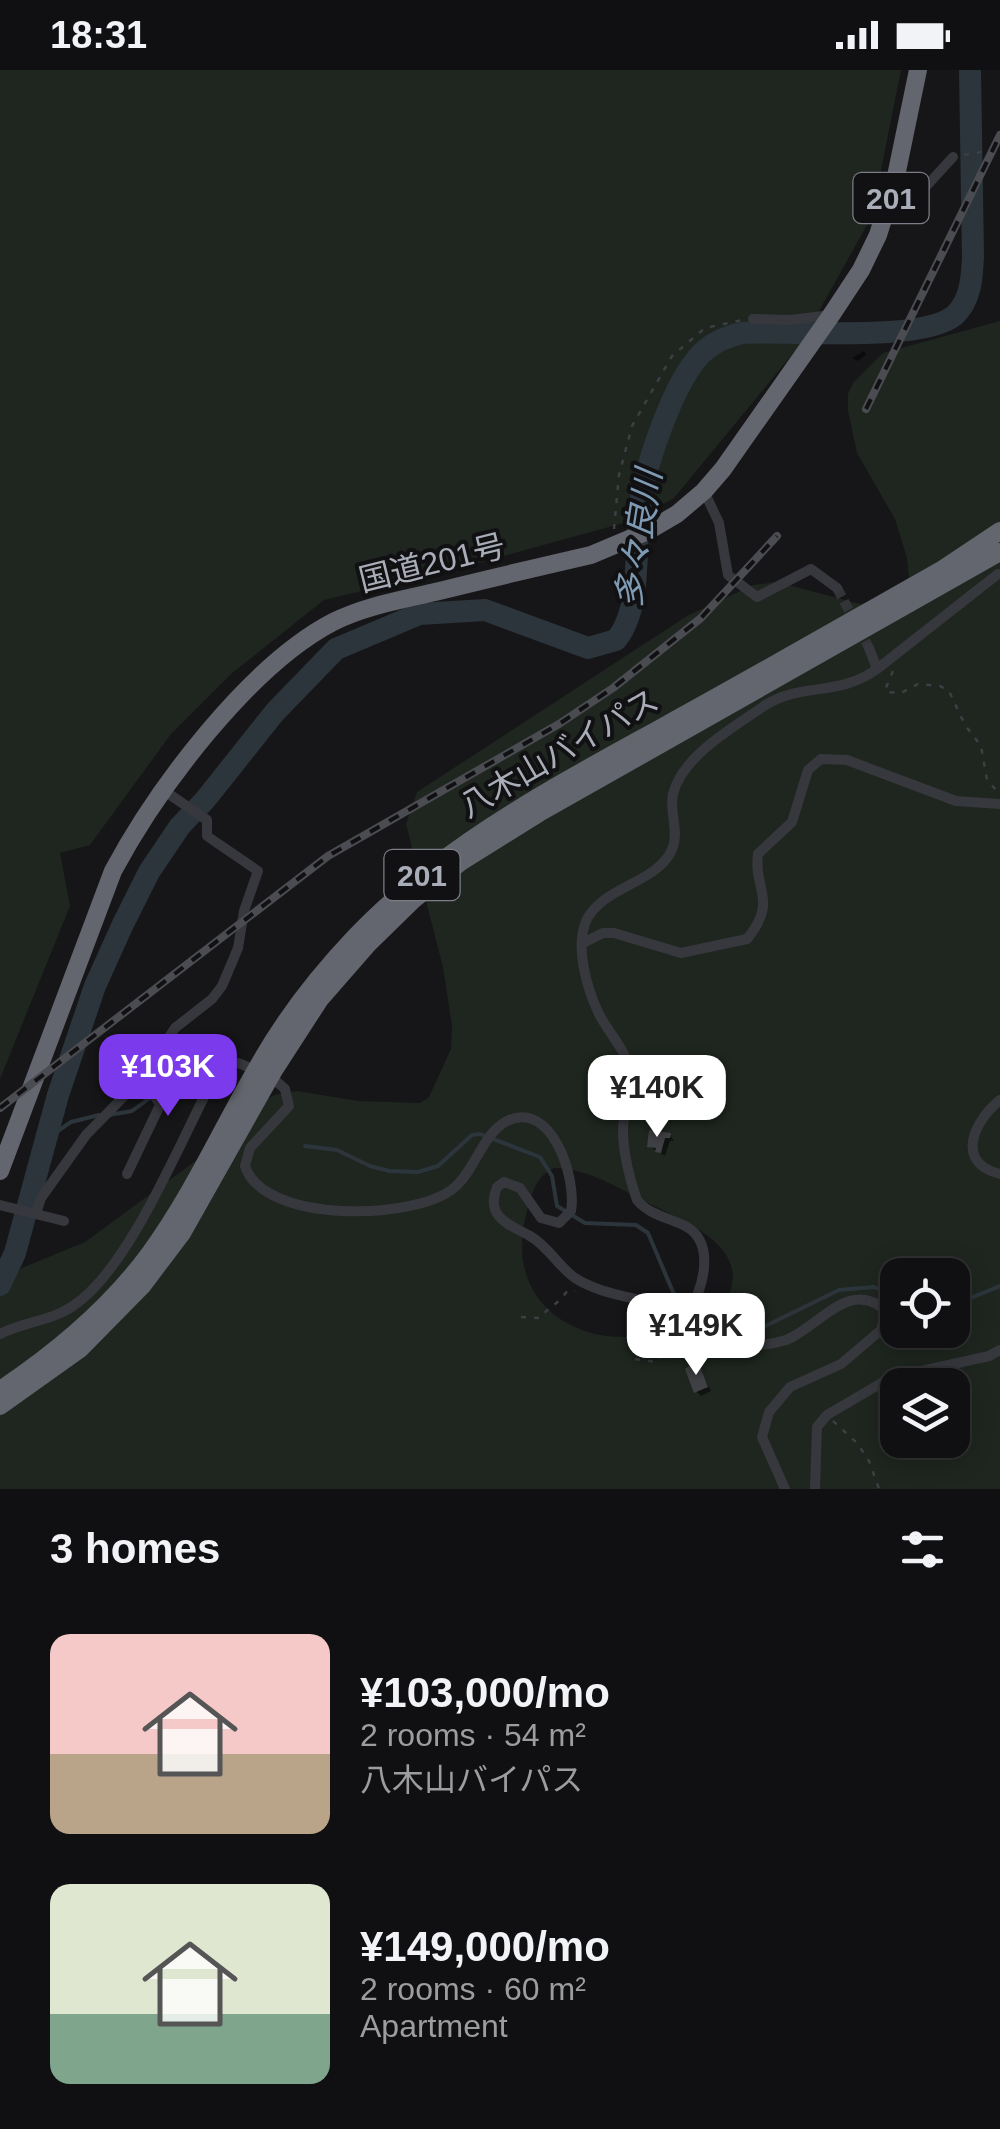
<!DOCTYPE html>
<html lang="en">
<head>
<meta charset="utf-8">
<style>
  body { margin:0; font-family:Arial,"Noto Sans JP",sans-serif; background:#19191b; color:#f1f3f6; height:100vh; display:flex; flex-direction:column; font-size:38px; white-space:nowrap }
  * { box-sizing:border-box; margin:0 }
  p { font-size:32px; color:#9c9d9f }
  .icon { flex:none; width:55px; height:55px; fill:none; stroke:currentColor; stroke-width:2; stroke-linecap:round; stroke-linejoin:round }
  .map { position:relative; height:1419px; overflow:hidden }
  .side { display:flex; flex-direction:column; background:#101012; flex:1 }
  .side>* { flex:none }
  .tools { position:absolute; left:880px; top:1188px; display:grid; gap:20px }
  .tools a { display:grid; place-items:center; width:90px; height:90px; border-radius:20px; background:#101012; box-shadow:0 5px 25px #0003,0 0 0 2px #303032; font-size:50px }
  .price { position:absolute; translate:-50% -85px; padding:0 22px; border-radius:20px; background:#fff; color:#222; font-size:32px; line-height:65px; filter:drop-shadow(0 2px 5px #0008) }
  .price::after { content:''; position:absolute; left:50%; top:60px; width:30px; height:22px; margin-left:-15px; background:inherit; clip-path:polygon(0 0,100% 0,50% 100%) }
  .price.active { background:#7c3aed; color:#fff }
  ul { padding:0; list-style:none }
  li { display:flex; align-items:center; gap:30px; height:250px; padding:0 50px }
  li span { display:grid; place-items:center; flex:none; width:280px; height:200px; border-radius:20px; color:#555 }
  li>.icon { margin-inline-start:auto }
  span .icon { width:120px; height:120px; fill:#fffc; stroke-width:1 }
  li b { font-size:42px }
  h2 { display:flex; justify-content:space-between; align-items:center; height:120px; padding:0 50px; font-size:42px }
  .status { display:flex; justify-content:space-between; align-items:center; height:70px; padding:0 50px; background:#101012; direction:ltr }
  .status svg { height:28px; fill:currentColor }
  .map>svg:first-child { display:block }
  .green { fill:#1e261f; fill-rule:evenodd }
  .shadow { fill:#0007 }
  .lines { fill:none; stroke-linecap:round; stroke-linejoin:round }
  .stream { stroke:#2c353c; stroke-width:4 }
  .river { stroke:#2c353c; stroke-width:22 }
  .building { fill:#404145 }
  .street-tunnel { stroke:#333438; stroke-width:10; stroke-dasharray:10 5; stroke-linecap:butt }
  .path { stroke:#3d3f44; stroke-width:2.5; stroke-dasharray:5 8; stroke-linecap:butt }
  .street { stroke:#37383d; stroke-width:10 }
  .highway { stroke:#63666e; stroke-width:18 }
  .rail-casing { stroke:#4a4c52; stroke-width:8 }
  .rail { stroke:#111113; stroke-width:4; stroke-dasharray:11; stroke-linecap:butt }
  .labels { text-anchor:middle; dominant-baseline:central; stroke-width:8; stroke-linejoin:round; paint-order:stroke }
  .shield { fill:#111113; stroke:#7b7e86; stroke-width:2.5 }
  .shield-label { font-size:30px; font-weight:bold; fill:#a8adb8 }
  .street-label { font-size:32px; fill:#a8adb8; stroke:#111113 }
  .water-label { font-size:35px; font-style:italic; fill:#7f9bb3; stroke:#111113 }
</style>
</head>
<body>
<div class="status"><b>18:31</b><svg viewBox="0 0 49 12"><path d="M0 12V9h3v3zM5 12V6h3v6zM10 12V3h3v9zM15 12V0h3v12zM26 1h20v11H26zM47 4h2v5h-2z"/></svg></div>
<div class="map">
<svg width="1000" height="1419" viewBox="0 0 1000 1419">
  <rect width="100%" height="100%" fill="#161618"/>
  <path class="green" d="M0,0H901L872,146L800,275L674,428L638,449L460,498L324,530L231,604L171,664L90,775L60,783L70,836L0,1009Z
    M1000,251V1419H0V1207L85,1172L205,1084L249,1037L275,1025L297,1021L358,1031L420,1033L429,1027L451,979L452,956L443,897L406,754L417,722L687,546L753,515L777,512L879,539L909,509L907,488L895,449L857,383L848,341V324L853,313L883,283ZM554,1098C588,1098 622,1120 652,1135C682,1150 740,1173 732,1214C731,1224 725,1232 716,1238C706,1245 693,1249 682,1254C597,1293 498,1242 527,1141C532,1123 536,1106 554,1098ZM898,1205H952V1260H898ZM898,1315H952V1370H898Z"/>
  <path class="shadow" d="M864,281L866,285L858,291L852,288Z
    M670,1065L674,1071H670L665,1086L649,1076Z
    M698,1297L711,1321L701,1326L696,1321Z"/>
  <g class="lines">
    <path class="stream" d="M109,1045L132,1041L172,1012L192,1020
      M46,1069L71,1052L99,1045
      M305,1076L337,1080L370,1096L389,1101L418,1102L438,1096L472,1065L480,1064L540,1087L552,1106L557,1136L585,1153L636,1155L648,1163L673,1222L680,1231L721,1258L749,1264L839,1220L874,1217L898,1226
      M952,1228L963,1231L1000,1216"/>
    <path class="river" d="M0,1215L15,1183L58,1025L95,916L123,854L149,802L180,756L205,730L275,642L336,579L419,544L485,540L588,578L616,570C643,538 634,473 640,434C646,394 673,313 701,284C713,272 726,267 742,263C790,260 923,273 955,245C971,230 972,207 973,187L970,0"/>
  </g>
  <path class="building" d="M649,1060L671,1063L670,1068H665L661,1083L655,1082L656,1078L647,1077Z
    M693,1293L695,1296L699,1294L708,1317L694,1323L685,1299Z"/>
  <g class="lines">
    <path class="street-tunnel" d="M837,518L869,578"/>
    <path class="path" d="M964,85L1000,79
      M614,459L619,405L632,356L672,286L705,258L742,250
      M893,601L885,620L887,622L901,623L918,614L940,616L949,621L965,655L981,676L987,710L997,721
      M521,1247L540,1248C548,1237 559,1234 567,1221H575
      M635,1289L656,1292L682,1259
      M833,1351L857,1373L869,1391L879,1419"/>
    <path class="street" d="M892,122L914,125L921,122L953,87
      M753,249L791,250L831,245
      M704,421L719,453L728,505L757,527L811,499L837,518
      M877,599L998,504
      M583,873L603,863H614L681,883L747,869C779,830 753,820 758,784L792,752L808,700L821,689L847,690L956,731L1000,734
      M276,1011L285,1019L289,1036L250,1078L245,1096C263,1154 417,1151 455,1117C475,1100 483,1063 507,1051C552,1029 577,1109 571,1141L559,1153L541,1148L520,1118L504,1112L497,1117C485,1147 508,1154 530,1166C548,1176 558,1196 575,1208C603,1226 640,1227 670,1239C697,1250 725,1276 755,1275C764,1275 777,1273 786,1270C819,1257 850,1207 886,1241L881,1260L841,1294L790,1317L769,1342L762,1367L785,1419
      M1000,1030C973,1052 955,1093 1000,1104
      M127,1104L160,1035L143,1006
      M0,1135L64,1151
      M36,1144L41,1128L86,1065L139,1011L175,958L212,929L222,916L238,878L244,841L258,801L207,766V750L163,720
      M686,1246C702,1224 717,1175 687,1157C670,1148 649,1145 637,1130C629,1107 620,1072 624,1048C626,1029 636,1015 629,996C623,976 608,962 599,944C587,919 574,875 587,849C605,815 660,813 673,777C679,760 669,741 673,724C683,685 733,658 764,636C800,612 839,627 877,599L869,578
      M0,1264C23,1252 51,1251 73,1236C132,1197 183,1063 219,998C231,988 237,992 250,998
      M815,1419L817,1357L827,1345L890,1308L989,1286L1000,1280"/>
    <path class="highway" d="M0,1101L113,801C158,717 249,596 333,552C365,536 401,530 435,522C487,509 539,497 591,485L648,461L677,444L704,421L723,399L832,244L861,200L878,165L895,111L918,0
      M0,1320C57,1282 109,1239 150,1183C193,1124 223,1056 260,993C286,947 319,905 355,867C444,774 556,716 666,655C759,604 851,551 943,499L1000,461
      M0,1336L80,1279L142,1216L182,1163L274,1000L320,929L368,874L413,830L462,791L539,743L1000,482"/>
    <defs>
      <path id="rail" d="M866,339L1000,65
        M0,1038L328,786L559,654L613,618L701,548L777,466"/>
    </defs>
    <use href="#rail" class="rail-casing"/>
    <use href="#rail" class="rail"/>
  </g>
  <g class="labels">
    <g class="shield">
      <rect x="853.5" y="103" width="75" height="50" rx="8"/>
      <rect x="384.5" y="780" width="75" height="50" rx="8"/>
    </g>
    <g class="shield-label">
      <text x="891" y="128">201</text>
      <text x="422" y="805">201</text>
    </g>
    <g class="street-label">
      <text transform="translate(432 493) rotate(-14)">国道201号</text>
      <text transform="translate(559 683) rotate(-30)">八木山バイパス</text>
    </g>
    <g class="water-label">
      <text transform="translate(638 469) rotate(-81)">多々良川</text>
    </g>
  </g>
</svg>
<div class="tools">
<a><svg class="icon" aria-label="locate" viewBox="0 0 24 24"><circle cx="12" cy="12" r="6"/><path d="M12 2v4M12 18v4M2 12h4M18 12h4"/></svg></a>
<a><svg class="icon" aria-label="layers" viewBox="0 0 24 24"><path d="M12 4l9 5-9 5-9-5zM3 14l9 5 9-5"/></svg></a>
</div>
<b class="price active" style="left:168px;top:1049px">¥103K</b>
<b class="price" style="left:657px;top:1070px">¥140K</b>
<b class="price" style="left:696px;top:1308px">¥149K</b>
</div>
<section class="side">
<h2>3 homes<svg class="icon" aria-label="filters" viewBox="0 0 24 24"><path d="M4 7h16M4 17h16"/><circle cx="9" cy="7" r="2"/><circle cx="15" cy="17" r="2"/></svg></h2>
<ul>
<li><span style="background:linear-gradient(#f6c9c9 60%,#b9a48a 0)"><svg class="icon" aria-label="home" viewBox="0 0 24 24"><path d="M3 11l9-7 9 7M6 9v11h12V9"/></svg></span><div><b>¥103,000/mo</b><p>2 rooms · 54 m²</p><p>八木山バイパス</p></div></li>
<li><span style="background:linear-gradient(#dfe7d0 65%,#7fa58c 0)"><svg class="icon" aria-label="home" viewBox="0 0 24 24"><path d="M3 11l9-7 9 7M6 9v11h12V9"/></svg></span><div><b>¥149,000/mo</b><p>2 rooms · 60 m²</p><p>Apartment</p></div></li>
</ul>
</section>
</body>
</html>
